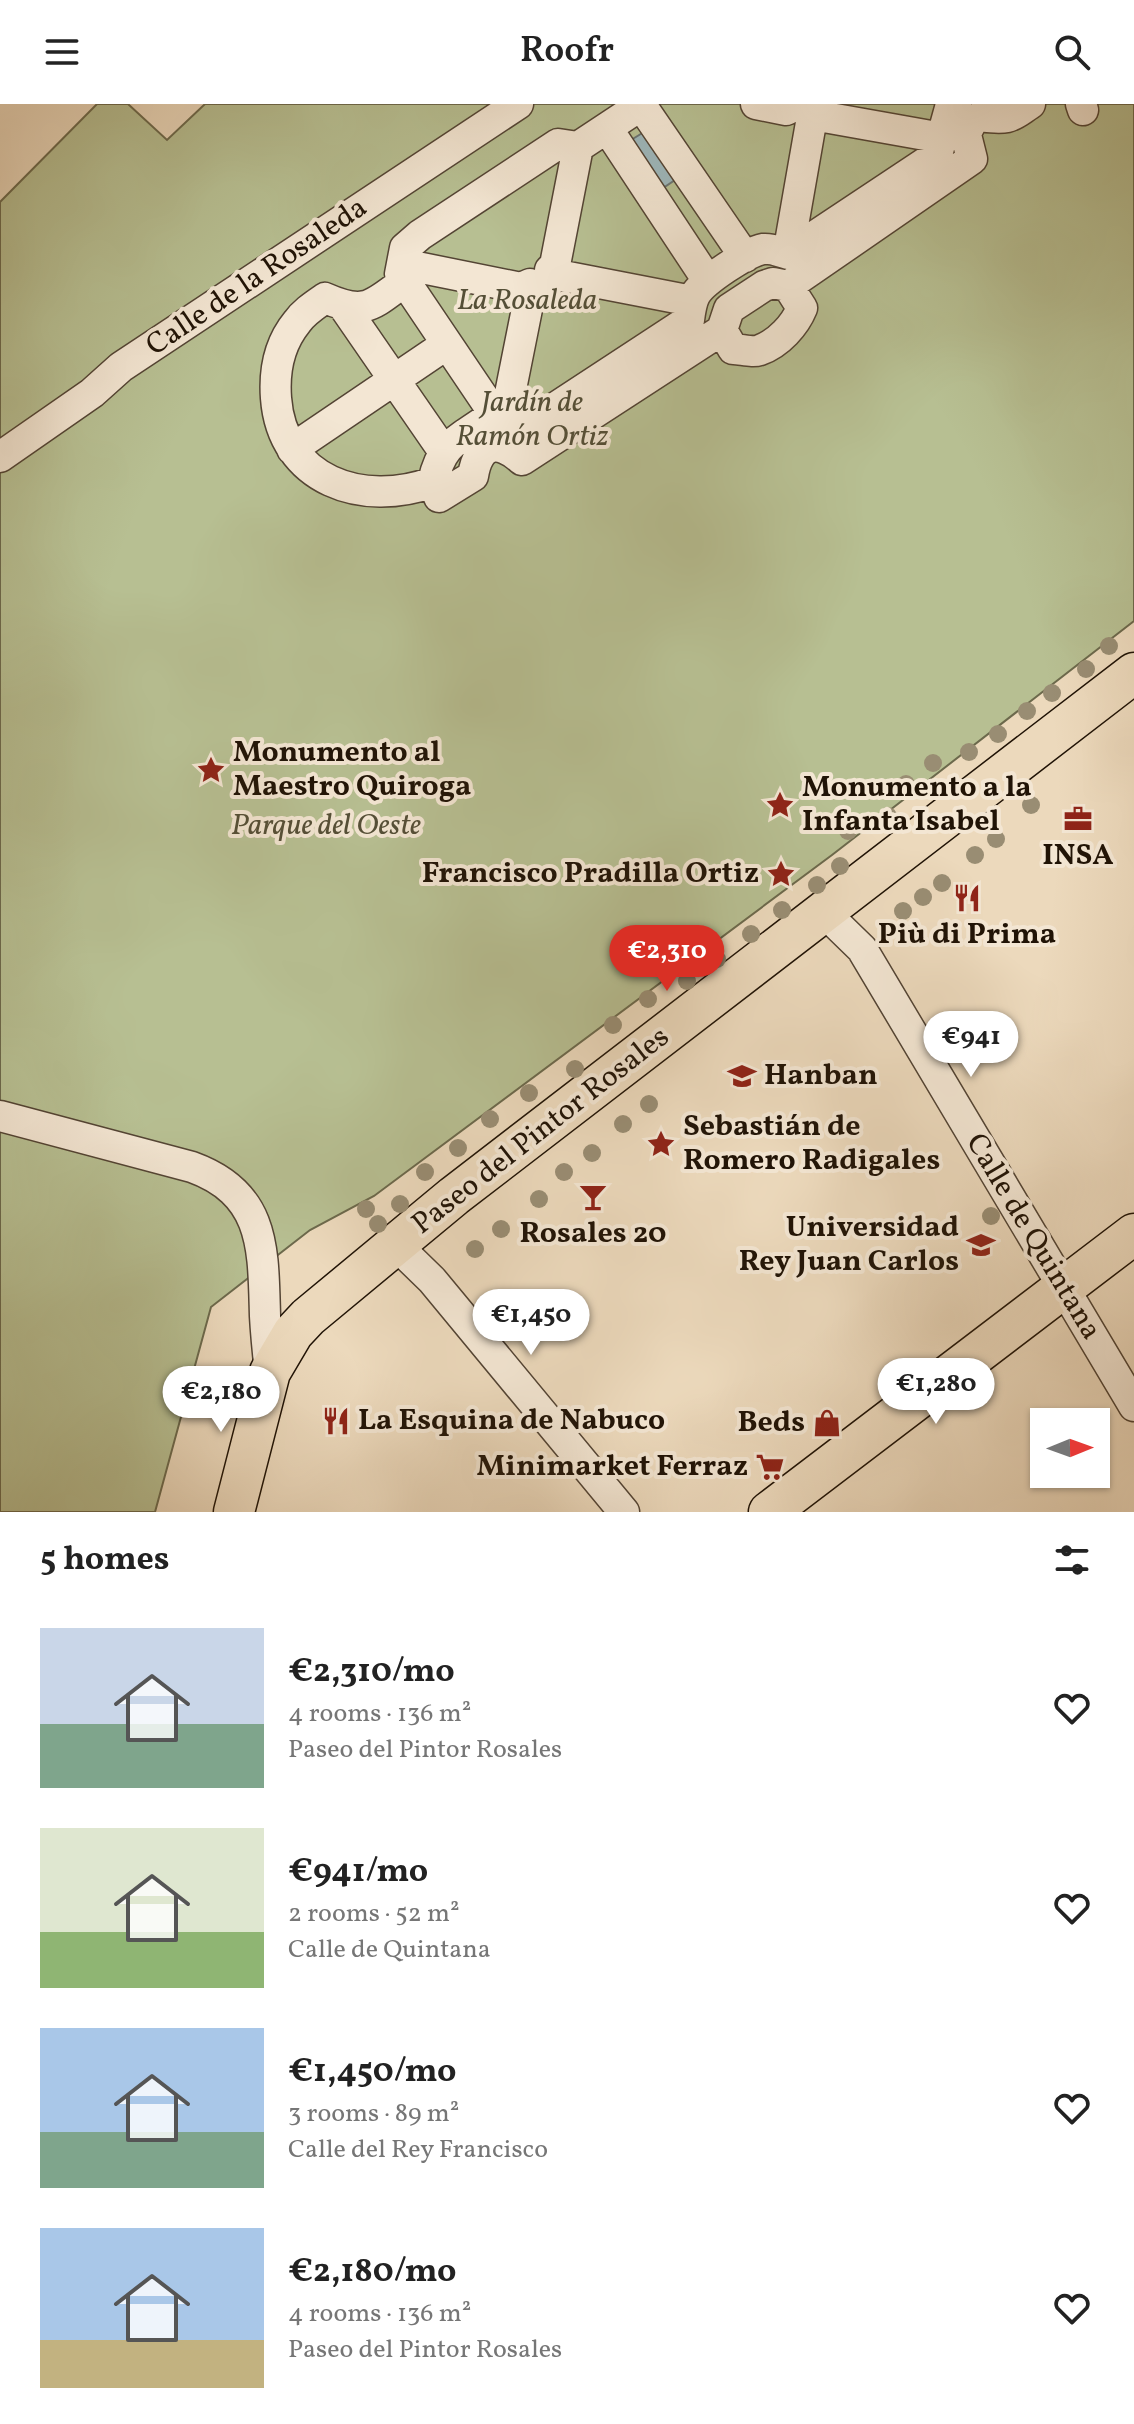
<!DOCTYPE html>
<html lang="en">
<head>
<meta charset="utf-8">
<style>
  body { margin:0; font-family:Vollkorn,serif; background:#f6f6f6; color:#222; height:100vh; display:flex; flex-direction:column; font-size:30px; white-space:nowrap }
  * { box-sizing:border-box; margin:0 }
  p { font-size:26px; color:#767676 }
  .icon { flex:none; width:44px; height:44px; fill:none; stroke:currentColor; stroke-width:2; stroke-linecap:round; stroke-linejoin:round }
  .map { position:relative; height:1408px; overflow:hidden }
  .side { display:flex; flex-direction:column; background:#fff; flex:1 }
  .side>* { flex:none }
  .needle { width:52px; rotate:89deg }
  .buttons { position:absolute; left:1030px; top:1304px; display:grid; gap:16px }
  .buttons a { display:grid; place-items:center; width:80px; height:80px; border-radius:0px; background:#fff; box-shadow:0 2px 6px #0004; font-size:40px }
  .price { position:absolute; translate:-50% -68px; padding:0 18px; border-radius:28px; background:#fff; color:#222; font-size:26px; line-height:52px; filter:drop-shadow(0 2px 4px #0008) }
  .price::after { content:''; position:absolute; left:50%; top:48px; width:24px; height:18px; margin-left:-12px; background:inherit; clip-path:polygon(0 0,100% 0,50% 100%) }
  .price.active { background:#d93025; color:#fff }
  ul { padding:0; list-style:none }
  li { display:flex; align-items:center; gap:24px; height:200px; padding:0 40px }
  li span { display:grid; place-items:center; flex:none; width:224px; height:160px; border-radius:0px; color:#555 }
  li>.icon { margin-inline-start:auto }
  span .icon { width:96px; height:96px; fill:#fffc; stroke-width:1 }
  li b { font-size:34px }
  h2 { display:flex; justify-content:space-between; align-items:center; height:96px; padding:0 40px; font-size:34px }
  header { display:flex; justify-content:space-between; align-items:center; height:104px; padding:0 40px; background:#fff; font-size:36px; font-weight:600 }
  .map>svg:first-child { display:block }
  .green { fill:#b7bf92; stroke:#6c694c; stroke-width:2 }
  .water { fill:#9db7bb; stroke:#6b7573; stroke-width:2 }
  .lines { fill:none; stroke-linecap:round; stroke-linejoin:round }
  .minor-casing { stroke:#534434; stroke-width:33 }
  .major-casing { stroke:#201306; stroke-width:43 }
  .minor { stroke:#f3e6d3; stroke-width:30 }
  .major { stroke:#ecd9bc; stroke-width:40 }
  .tree { fill:#998d73 }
  .labels { text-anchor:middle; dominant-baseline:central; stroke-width:8; stroke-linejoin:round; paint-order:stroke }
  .street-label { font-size:30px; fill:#201306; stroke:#f3e6d3 }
  .park-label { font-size:30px; font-style:italic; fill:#554f37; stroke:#f3e6d3 }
  .poi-label { font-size:30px; font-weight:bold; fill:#201306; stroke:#f3e6d3; text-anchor:start }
</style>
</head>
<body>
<header><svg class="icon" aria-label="menu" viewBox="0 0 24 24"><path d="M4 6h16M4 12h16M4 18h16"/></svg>Roofr<svg class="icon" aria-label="search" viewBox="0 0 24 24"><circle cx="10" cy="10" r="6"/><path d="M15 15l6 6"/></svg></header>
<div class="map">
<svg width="1134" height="1408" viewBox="0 0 1134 1408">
  <rect width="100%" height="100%" fill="#ecd9bc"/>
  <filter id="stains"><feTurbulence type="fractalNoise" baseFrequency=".0025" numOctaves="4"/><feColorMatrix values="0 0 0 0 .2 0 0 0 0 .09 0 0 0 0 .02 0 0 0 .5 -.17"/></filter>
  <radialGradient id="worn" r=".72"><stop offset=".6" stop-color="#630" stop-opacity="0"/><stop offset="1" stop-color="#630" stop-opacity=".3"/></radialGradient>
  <path class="green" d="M97,0H128L167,36L205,0H1134V517L832,751L374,1092L310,1126L211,1203L155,1408H0V98Z"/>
  <path class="water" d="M644,28L675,76L663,84L631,36Z"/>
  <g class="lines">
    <defs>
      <path id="minor" d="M756,0L786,6L794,2
        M1081,0L1083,6
        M641,1L745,153
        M819,8L824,13L942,34
        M607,24L708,177
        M788,150L812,13
        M402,160L521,184L530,180
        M550,166L555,161L578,43L643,0
        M556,173L563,172L692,197
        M405,177C372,201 366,212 325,194C315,201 304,208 297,218C279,240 274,267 276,294C282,377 363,404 433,378C442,337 459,336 490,313L529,319L538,315L689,216
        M344,203L444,348
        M689,216C690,208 691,199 695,191C703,177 747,148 763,145C772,144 780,148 788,150L937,51L950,4L956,0
        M722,226L733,245C741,245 753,249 760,246C779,239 795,221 802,204L788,182
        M492,313L489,302L400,170L405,144L420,131L558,40L578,43
        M505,315L529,195L534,188
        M292,345L447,240
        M0,353L92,289L121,263L518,0
        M439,393L473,372C478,339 498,334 522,356L722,226L729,205L764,182L773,179L788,182L972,55L966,31C974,3 988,17 1007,13C1016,11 1023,4 1030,0
        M824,808L862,845L1134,1302
        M0,1012L192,1063C266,1090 263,1145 265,1212C266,1231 268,1250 270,1268
        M394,1139L432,1176L624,1408"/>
      <path id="major" d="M234,1408L270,1268L293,1229L308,1213L454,1092L1134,569
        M769,1408L1134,1130"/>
    </defs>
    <use href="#minor" class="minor-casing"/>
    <use href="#major" class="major-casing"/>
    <use href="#minor" class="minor"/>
    <use href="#major" class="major"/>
  </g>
  <g class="tree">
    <circle cx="1109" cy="542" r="9"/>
    <circle cx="1086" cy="565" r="9"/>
    <circle cx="1052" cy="589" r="9"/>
    <circle cx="1027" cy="607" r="9"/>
    <circle cx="998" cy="630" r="9"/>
    <circle cx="969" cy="648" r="9"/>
    <circle cx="933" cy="659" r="9"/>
    <circle cx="906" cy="680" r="9"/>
    <circle cx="1031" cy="701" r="9"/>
    <circle cx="888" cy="712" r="9"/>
    <circle cx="848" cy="727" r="9"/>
    <circle cx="996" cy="735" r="9"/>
    <circle cx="975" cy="751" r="9"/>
    <circle cx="840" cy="762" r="9"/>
    <circle cx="942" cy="779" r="9"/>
    <circle cx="817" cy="781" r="9"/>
    <circle cx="923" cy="793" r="9"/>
    <circle cx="782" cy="806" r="9"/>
    <circle cx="903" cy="807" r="9"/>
    <circle cx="751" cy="830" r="9"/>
    <circle cx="717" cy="855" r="9"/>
    <circle cx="687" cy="877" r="9"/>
    <circle cx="648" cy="895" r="9"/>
    <circle cx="613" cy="921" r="9"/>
    <circle cx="575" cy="965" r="9"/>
    <circle cx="529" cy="989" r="9"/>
    <circle cx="649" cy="1000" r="9"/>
    <circle cx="490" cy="1015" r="9"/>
    <circle cx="623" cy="1020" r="9"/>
    <circle cx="458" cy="1044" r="9"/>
    <circle cx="592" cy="1049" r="9"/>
    <circle cx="425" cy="1068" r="9"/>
    <circle cx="564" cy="1068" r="9"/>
    <circle cx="539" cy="1095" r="9"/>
    <circle cx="400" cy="1100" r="9"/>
    <circle cx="366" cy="1105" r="9"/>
    <circle cx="991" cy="1112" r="9"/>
    <circle cx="378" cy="1120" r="9"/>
    <circle cx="501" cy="1125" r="9"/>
    <circle cx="475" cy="1145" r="9"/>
  </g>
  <defs>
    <symbol id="sight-bare" viewBox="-9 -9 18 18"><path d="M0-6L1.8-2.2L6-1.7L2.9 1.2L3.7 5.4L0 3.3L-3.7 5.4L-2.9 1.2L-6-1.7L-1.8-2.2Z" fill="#8f2418" stroke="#f3e6d3" stroke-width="2.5" paint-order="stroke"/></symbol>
    <symbol id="office-bare" viewBox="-9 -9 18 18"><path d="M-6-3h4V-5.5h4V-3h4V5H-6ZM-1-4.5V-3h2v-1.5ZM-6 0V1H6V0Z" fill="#8f2418" stroke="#f3e6d3" stroke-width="2.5" paint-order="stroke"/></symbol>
    <symbol id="restaurant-bare" viewBox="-9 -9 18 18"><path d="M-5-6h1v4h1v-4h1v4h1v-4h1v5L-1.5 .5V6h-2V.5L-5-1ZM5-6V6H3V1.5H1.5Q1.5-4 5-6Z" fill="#8f2418" stroke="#f3e6d3" stroke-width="2.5" paint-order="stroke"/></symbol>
    <symbol id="university-bare" viewBox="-9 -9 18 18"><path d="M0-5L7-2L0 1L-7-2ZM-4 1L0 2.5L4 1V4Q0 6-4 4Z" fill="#8f2418" stroke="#f3e6d3" stroke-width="2.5" paint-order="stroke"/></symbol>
    <symbol id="bar-bare" viewBox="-9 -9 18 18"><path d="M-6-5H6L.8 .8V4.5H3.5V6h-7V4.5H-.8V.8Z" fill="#8f2418" stroke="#f3e6d3" stroke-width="2.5" paint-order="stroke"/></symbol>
    <symbol id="shop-bare" viewBox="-9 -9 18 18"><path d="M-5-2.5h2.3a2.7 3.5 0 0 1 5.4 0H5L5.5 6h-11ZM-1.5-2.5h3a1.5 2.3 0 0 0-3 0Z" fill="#8f2418" stroke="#f3e6d3" stroke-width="2.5" paint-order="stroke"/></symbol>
    <symbol id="supermarket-bare" viewBox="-9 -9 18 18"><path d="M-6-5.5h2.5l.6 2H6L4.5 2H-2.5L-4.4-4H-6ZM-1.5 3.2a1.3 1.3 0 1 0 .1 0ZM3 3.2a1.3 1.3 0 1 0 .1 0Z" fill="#8f2418" stroke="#f3e6d3" stroke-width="2.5" paint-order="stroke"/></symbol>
  </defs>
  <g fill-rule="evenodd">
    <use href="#sight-bare" x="191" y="646" width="40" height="40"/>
    <use href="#sight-bare" x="760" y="681" width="40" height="40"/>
    <use href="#office-bare" x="1058" y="695" width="40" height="40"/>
    <use href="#sight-bare" x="761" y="750" width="40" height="40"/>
    <use href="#restaurant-bare" x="947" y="774" width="40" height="40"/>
    <use href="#university-bare" x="722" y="952" width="40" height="40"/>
    <use href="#sight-bare" x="641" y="1020" width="40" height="40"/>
    <use href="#bar-bare" x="573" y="1073" width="40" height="40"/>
    <use href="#university-bare" x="961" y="1121" width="40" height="40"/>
    <use href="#restaurant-bare" x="316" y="1297" width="40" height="40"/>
    <use href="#shop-bare" x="807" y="1299" width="40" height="40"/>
    <use href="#supermarket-bare" x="750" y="1343" width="40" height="40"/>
  </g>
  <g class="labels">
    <g class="street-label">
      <text transform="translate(257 173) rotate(-34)">Calle de la Rosaleda</text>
      <text transform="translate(541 1027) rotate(-38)">Paseo del Pintor Rosales</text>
      <text transform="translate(1033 1133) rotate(59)">Calle de Quintana</text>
    </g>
    <g class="park-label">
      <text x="527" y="197">La Rosaleda</text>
      <text x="532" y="299">Jardín de<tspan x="532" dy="34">Ramón Ortiz</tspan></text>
      <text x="326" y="722">Parque del Oeste</text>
    </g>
    <g class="poi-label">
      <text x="233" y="649">Monumento al<tspan x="233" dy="34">Maestro Quiroga</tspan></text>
      <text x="802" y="684">Monumento a la<tspan x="802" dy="34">Infanta Isabel</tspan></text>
      <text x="1078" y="752" text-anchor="middle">INSA</text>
      <text x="759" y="770" text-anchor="end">Francisco Pradilla Ortiz</text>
      <text x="967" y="831" text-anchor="middle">Più di Prima</text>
      <text x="764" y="972">Hanban</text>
      <text x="683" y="1023">Sebastián de<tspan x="683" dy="34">Romero Radigales</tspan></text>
      <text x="959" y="1124" text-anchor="end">Universidad<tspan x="959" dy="34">Rey Juan Carlos</tspan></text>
      <text x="593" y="1130" text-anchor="middle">Rosales 20</text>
      <text x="358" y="1317">La Esquina de Nabuco</text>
      <text x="805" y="1319" text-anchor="end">Beds</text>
      <text x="748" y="1363" text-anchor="end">Minimarket Ferraz</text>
    </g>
  </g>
  <rect width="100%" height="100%" filter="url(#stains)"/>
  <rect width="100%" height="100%" fill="url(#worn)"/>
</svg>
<div class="buttons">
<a><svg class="needle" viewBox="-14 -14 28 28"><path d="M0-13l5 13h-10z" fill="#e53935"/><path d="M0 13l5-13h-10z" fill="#767676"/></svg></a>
</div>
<b class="price active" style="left:667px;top:889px">€2,310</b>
<b class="price" style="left:971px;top:975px">€941</b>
<b class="price" style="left:531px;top:1253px">€1,450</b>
<b class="price" style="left:936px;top:1322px">€1,280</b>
<b class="price" style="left:221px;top:1330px">€2,180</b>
</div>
<section class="side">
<h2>5 homes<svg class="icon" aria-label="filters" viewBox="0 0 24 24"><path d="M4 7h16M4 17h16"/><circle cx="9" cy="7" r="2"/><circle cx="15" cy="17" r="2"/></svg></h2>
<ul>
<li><span style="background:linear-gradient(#c9d6e8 60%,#7fa58c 0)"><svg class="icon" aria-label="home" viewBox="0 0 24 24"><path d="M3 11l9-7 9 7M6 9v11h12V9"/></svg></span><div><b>€2,310/mo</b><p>4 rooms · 136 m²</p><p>Paseo del Pintor Rosales</p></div><svg class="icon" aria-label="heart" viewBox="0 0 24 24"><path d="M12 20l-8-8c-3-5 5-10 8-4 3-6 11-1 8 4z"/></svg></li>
<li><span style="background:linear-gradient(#dfe7d0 65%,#8fb573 0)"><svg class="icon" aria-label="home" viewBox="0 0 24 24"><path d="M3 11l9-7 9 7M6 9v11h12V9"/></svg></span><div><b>€941/mo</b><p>2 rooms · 52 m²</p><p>Calle de Quintana</p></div><svg class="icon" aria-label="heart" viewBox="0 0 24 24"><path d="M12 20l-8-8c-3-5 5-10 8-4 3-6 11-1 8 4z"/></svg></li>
<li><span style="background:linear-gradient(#a9c7e8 65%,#7fa58c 0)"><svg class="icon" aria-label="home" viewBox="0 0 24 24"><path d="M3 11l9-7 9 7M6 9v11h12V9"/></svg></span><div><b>€1,450/mo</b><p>3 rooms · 89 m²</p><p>Calle del Rey Francisco</p></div><svg class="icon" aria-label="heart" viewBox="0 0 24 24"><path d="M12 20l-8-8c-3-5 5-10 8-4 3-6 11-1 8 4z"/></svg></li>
<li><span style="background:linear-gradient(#a9c7e8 70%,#c2b280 0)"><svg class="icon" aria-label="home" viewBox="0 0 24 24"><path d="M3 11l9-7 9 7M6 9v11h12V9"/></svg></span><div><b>€2,180/mo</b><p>4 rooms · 136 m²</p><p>Paseo del Pintor Rosales</p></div><svg class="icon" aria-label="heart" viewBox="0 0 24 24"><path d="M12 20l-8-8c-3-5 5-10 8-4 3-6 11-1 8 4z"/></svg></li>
</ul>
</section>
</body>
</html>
